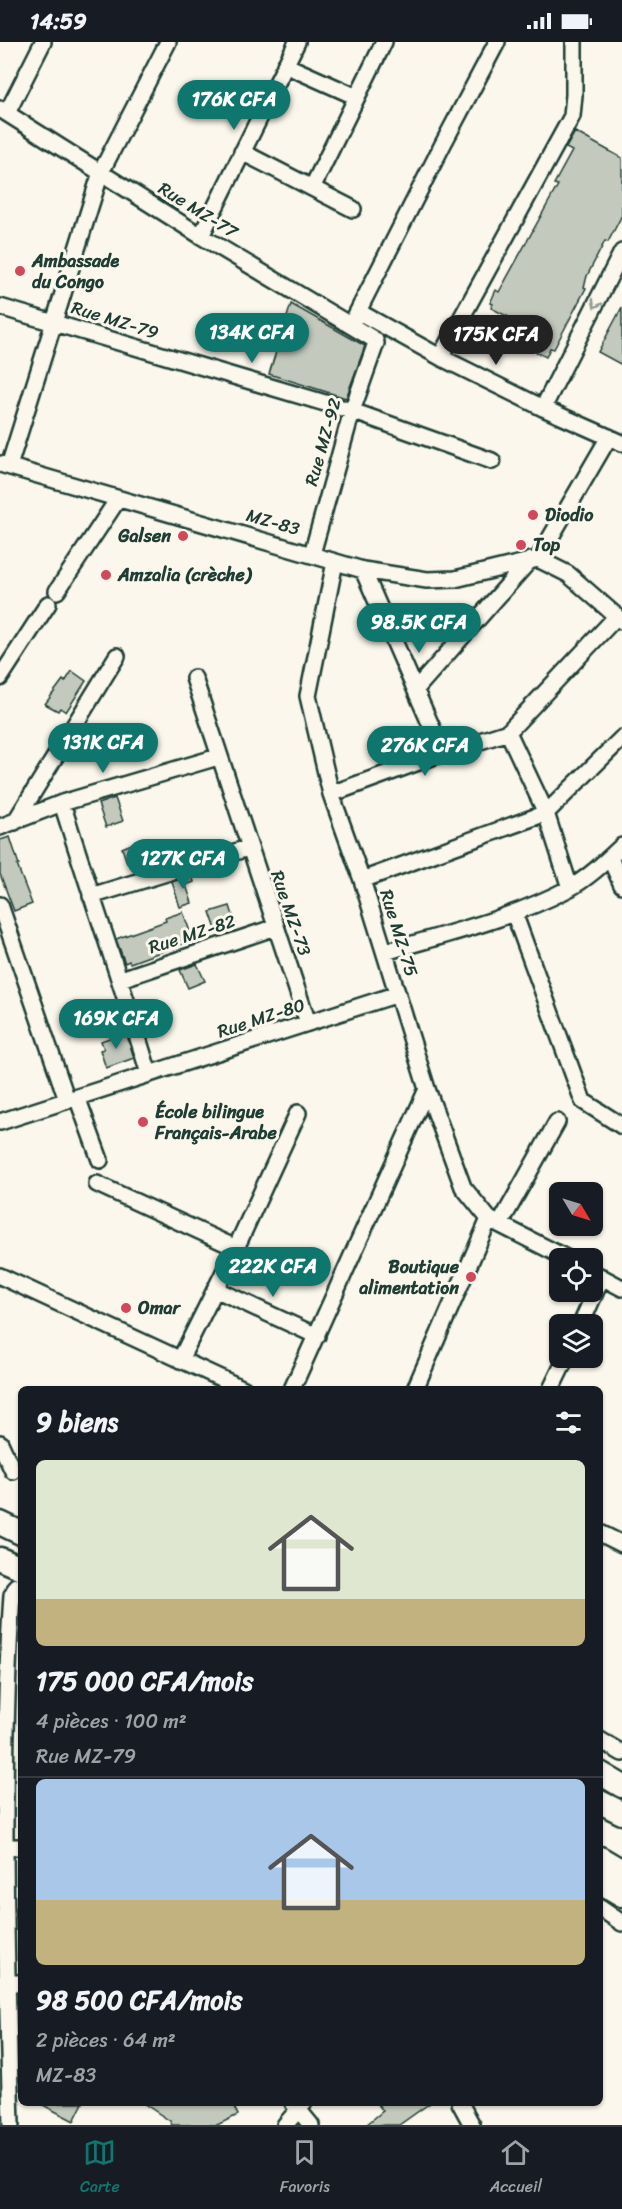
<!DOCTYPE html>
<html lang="fr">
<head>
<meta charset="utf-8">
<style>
  body { margin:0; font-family:Sriracha,sans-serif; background:#242831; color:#f1f3f6; height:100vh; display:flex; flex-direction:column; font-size:22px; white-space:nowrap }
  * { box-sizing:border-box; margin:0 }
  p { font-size:20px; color:#9ea1a6 }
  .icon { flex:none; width:33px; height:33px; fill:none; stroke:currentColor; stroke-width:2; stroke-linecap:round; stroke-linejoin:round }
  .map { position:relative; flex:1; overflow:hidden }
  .sheet { position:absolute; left:18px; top:1344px; width:585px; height:720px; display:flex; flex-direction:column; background:#171b24; border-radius:9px; box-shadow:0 2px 4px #0004 }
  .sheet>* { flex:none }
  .needle { width:39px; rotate:128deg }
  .tools { position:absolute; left:549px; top:1140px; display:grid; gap:12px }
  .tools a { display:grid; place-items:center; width:54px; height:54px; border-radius:9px; background:#171b24; box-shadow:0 2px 4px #0004; font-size:30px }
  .price { position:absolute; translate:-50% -51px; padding:0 14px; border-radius:21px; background:#0f766e; color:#fff; font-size:20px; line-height:39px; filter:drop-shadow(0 2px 3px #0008) }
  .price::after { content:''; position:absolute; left:50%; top:36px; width:18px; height:14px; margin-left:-9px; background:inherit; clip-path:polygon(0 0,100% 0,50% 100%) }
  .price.selected { background:#222; color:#fff }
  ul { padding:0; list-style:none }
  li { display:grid; align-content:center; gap:12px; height:318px; padding:0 18px }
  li+li { border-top:2px solid #363941 }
  li span { display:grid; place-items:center; height:186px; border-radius:9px; color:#555 }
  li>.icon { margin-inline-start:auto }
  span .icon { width:108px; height:108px; fill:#fffc; stroke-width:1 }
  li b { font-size:26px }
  h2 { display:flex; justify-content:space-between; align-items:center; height:72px; padding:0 18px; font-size:26px }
  .status { display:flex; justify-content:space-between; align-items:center; height:42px; padding:0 30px; background:#171b24; direction:ltr }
  .status svg { height:16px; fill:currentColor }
  .tab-bar { display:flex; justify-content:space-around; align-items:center; height:84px; border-top:2px solid #363941; background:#171b24; font-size:16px; color:#9ea1a6 }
  .tab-bar a { display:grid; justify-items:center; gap:3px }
  .tab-bar .selected { color:#0f766e }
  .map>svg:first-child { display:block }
  .building { fill:#c4c9be; stroke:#1f3d34; stroke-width:1.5 }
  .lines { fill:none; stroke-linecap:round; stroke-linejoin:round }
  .minor-casing { stroke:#1f3d34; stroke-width:20 }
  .highway-casing { stroke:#1f3d34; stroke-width:27 }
  .minor { stroke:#fbf7ec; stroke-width:15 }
  .highway { stroke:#fbf7ec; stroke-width:22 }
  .oneway { stroke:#8d9a90 }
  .poi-dot { fill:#d1495b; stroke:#fbf7ec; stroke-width:2 }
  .labels { text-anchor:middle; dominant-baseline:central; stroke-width:6; stroke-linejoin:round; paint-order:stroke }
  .street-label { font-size:18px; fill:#1f3d34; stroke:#fbf7ec }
  .poi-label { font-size:18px; font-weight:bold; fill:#1f3d34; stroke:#fbf7ec; text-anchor:start }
</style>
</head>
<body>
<div class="status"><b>14:59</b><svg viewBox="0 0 49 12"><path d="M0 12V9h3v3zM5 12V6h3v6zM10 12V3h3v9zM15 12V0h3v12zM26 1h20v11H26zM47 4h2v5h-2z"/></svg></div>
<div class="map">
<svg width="622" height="2083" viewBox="0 0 622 2083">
  <rect width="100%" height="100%" fill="#fbf7ec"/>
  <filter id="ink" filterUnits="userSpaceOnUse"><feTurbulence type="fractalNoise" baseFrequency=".0167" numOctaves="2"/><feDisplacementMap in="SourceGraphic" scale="12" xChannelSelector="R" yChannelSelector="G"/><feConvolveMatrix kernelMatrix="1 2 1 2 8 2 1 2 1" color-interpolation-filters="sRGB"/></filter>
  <g filter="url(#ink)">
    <path class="building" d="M575,90L622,116V173L608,200L605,199L587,234L584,245L586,246L554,307L550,306L546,315L523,303L532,287L491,266L493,262L490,261L496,248L499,250L558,143L554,142L572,109L566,106Z
      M291,262L365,304L346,356L269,332Z
      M622,265V323L598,310Z
      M72,629L86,639L66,670L60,666L58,669L45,662L63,638L65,640Z
      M115,756L123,779L106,785L98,762Z
      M10,795L19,823H17L32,862L14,869L0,832V798Z
      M134,801L140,817L127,821L122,806Z
      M192,833L194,840L186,843L192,861L180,865L172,840Z
      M230,864L236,883L217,890L210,870Z
      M183,870L193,898L130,921L129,919L125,921L116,897L166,879L165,876Z
      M197,922L205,939L188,946L180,928Z
      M126,990L134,1016L106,1026L100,1008L104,1007L101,999Z
      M39,2061H83L74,2079Z
      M143,2061H232L238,2073L217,2083H172L170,2079Z
      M377,2061H430L399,2083H366L383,2069Z"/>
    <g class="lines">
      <defs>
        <path id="minor" d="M285,23L357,55
          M0,67L201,194L375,298L376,301L352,369L312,512
          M7,71L43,0
          M242,110L353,167
          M312,146L384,0
          M201,194L297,0
          M0,265L352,369L492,419
          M359,270L440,315L543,366L622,401
          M351,283L443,102L497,0
          M440,315L572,74L574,53V0
          M543,366L622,210
          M0,422L363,528L427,538L455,537L538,517
          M9,424L101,130L168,0
          M538,517L609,395
          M538,517L568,532L622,579
          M335,520L308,654L331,752L362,838L427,1047L463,1145L489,1177L566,1216
          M363,528L443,711
          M57,549L118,457
          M0,636L48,562
          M194,636L308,981
          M416,647L530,518
          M508,690L546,771L570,846
          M331,752L443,711L508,690L617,574
          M62,761C90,852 122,941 149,1032
          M15,780L117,614
          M0,785L62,761L218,715
          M610,816L622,843
          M362,838L546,771L622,696
          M91,854L248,806
          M0,863L67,1058
          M514,871L583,1059L622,1084
          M385,910C446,892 511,877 568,847C587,837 606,819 622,804
          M121,937L276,885
          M77,1055L100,1118
          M0,1080L398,952
          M97,1142L236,1206
          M500,1182L557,1080
          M592,1230L622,1246
          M0,1234L244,1347
          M215,1247L317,1294
          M581,1282L602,1235
          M180,1318L236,1206L298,1071
          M292,1347L427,1047
          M415,1347L489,1177
          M551,1347L566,1316
          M0,1401L13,1429
          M600,1491L622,1502
          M600,1698L622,1711
          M0,1805H21
          M600,1866L622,1881
          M0,1941H21
          M293,2061L311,2083
          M460,2061L472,2083
          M11,2083C6,1907 0,1729 12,1553
          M285,2083L304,2061"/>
        <path id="highway" d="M0,1481L21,1491
          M0,1517L21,1526
          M18,1547L21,1549
          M600,1731L622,1744
          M600,1760L622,1771
          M600,1816L622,1829
          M600,1840L622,1853"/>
      </defs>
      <use href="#minor" class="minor-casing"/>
      <use href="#highway" class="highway-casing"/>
      <use href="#minor" class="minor"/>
      <use href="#highway" class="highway"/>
    </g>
    <defs><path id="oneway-chevron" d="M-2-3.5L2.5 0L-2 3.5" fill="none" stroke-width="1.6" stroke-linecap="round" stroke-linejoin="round" transform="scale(1.5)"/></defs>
    <use class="oneway" href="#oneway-chevron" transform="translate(596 262) rotate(117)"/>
  </g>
  <g class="poi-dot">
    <circle cx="20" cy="229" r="6"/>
    <circle cx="533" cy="473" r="6"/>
    <circle cx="183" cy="494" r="6"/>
    <circle cx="521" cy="503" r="6"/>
    <circle cx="106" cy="533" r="6"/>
    <circle cx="143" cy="1080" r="6"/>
    <circle cx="471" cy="1235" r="6"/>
    <circle cx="126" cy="1266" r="6"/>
  </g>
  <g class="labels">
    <g class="street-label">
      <text transform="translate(198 168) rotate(32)">Rue MZ-77</text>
      <text transform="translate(115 278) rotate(17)">Rue MZ-79</text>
      <text transform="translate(323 400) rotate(-74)">Rue MZ-92</text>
      <text transform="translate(273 480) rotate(16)">MZ-83</text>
      <text transform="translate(291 871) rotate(71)">Rue MZ-73</text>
      <text transform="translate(399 891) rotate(73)">Rue MZ-75</text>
      <text transform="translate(192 892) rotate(-18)">Rue MZ-82</text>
      <text transform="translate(261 976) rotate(-18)">Rue MZ-80</text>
    </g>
    <g class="poi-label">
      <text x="32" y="219">Ambassade<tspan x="32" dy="21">du Congo</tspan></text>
      <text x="545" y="473">Diodio</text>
      <text x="171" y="494" text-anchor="end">Galsen</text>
      <text x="533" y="503">Top</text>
      <text x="118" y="533">Amzalia (crèche)</text>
      <text x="155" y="1070">École bilingue<tspan x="155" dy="21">Français-Arabe</tspan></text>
      <text x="459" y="1225" text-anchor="end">Boutique<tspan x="459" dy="21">alimentation</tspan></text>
      <text x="138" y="1266">Omar</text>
    </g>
  </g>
</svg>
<div class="tools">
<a><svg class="needle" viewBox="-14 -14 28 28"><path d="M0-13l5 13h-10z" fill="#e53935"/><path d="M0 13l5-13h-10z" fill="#9ea1a6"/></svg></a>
<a><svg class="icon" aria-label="locate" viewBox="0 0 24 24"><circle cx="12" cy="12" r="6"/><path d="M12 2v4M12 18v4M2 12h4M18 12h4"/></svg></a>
<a><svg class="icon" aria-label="layers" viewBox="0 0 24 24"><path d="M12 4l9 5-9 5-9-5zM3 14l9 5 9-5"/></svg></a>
</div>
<b class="price" style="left:234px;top:89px">176K CFA</b>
<b class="price" style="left:252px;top:322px">134K CFA</b>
<b class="price selected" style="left:496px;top:324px">175K CFA</b>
<b class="price" style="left:419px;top:612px">98.5K CFA</b>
<b class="price" style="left:103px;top:732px">131K CFA</b>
<b class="price" style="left:425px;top:735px">276K CFA</b>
<b class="price" style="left:183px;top:848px">127K CFA</b>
<b class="price" style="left:116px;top:1008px">169K CFA</b>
<b class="price" style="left:273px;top:1256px">222K CFA</b>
<section class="sheet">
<h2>9 biens<svg class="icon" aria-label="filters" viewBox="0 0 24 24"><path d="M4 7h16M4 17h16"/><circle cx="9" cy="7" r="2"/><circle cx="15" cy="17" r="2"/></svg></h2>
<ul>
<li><span style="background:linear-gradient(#dfe7d0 75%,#c2b280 0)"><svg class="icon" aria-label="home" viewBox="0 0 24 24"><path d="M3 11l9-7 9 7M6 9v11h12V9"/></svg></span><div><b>175 000 CFA/mois</b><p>4 pièces · 100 m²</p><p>Rue MZ-79</p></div></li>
<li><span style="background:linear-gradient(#a9c7e8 65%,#c2b280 0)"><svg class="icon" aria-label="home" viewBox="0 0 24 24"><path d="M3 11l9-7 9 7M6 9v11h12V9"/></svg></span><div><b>98 500 CFA/mois</b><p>2 pièces · 64 m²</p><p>MZ-83</p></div></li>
</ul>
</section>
</div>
<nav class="tab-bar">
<a class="selected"><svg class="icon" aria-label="map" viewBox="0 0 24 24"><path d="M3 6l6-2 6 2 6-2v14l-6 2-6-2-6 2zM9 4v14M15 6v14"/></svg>Carte</a>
<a><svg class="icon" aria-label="saved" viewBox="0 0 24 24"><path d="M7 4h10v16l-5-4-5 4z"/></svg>Favoris</a>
<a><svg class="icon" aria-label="home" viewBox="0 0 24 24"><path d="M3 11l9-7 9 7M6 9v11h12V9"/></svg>Accueil</a>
</nav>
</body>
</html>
